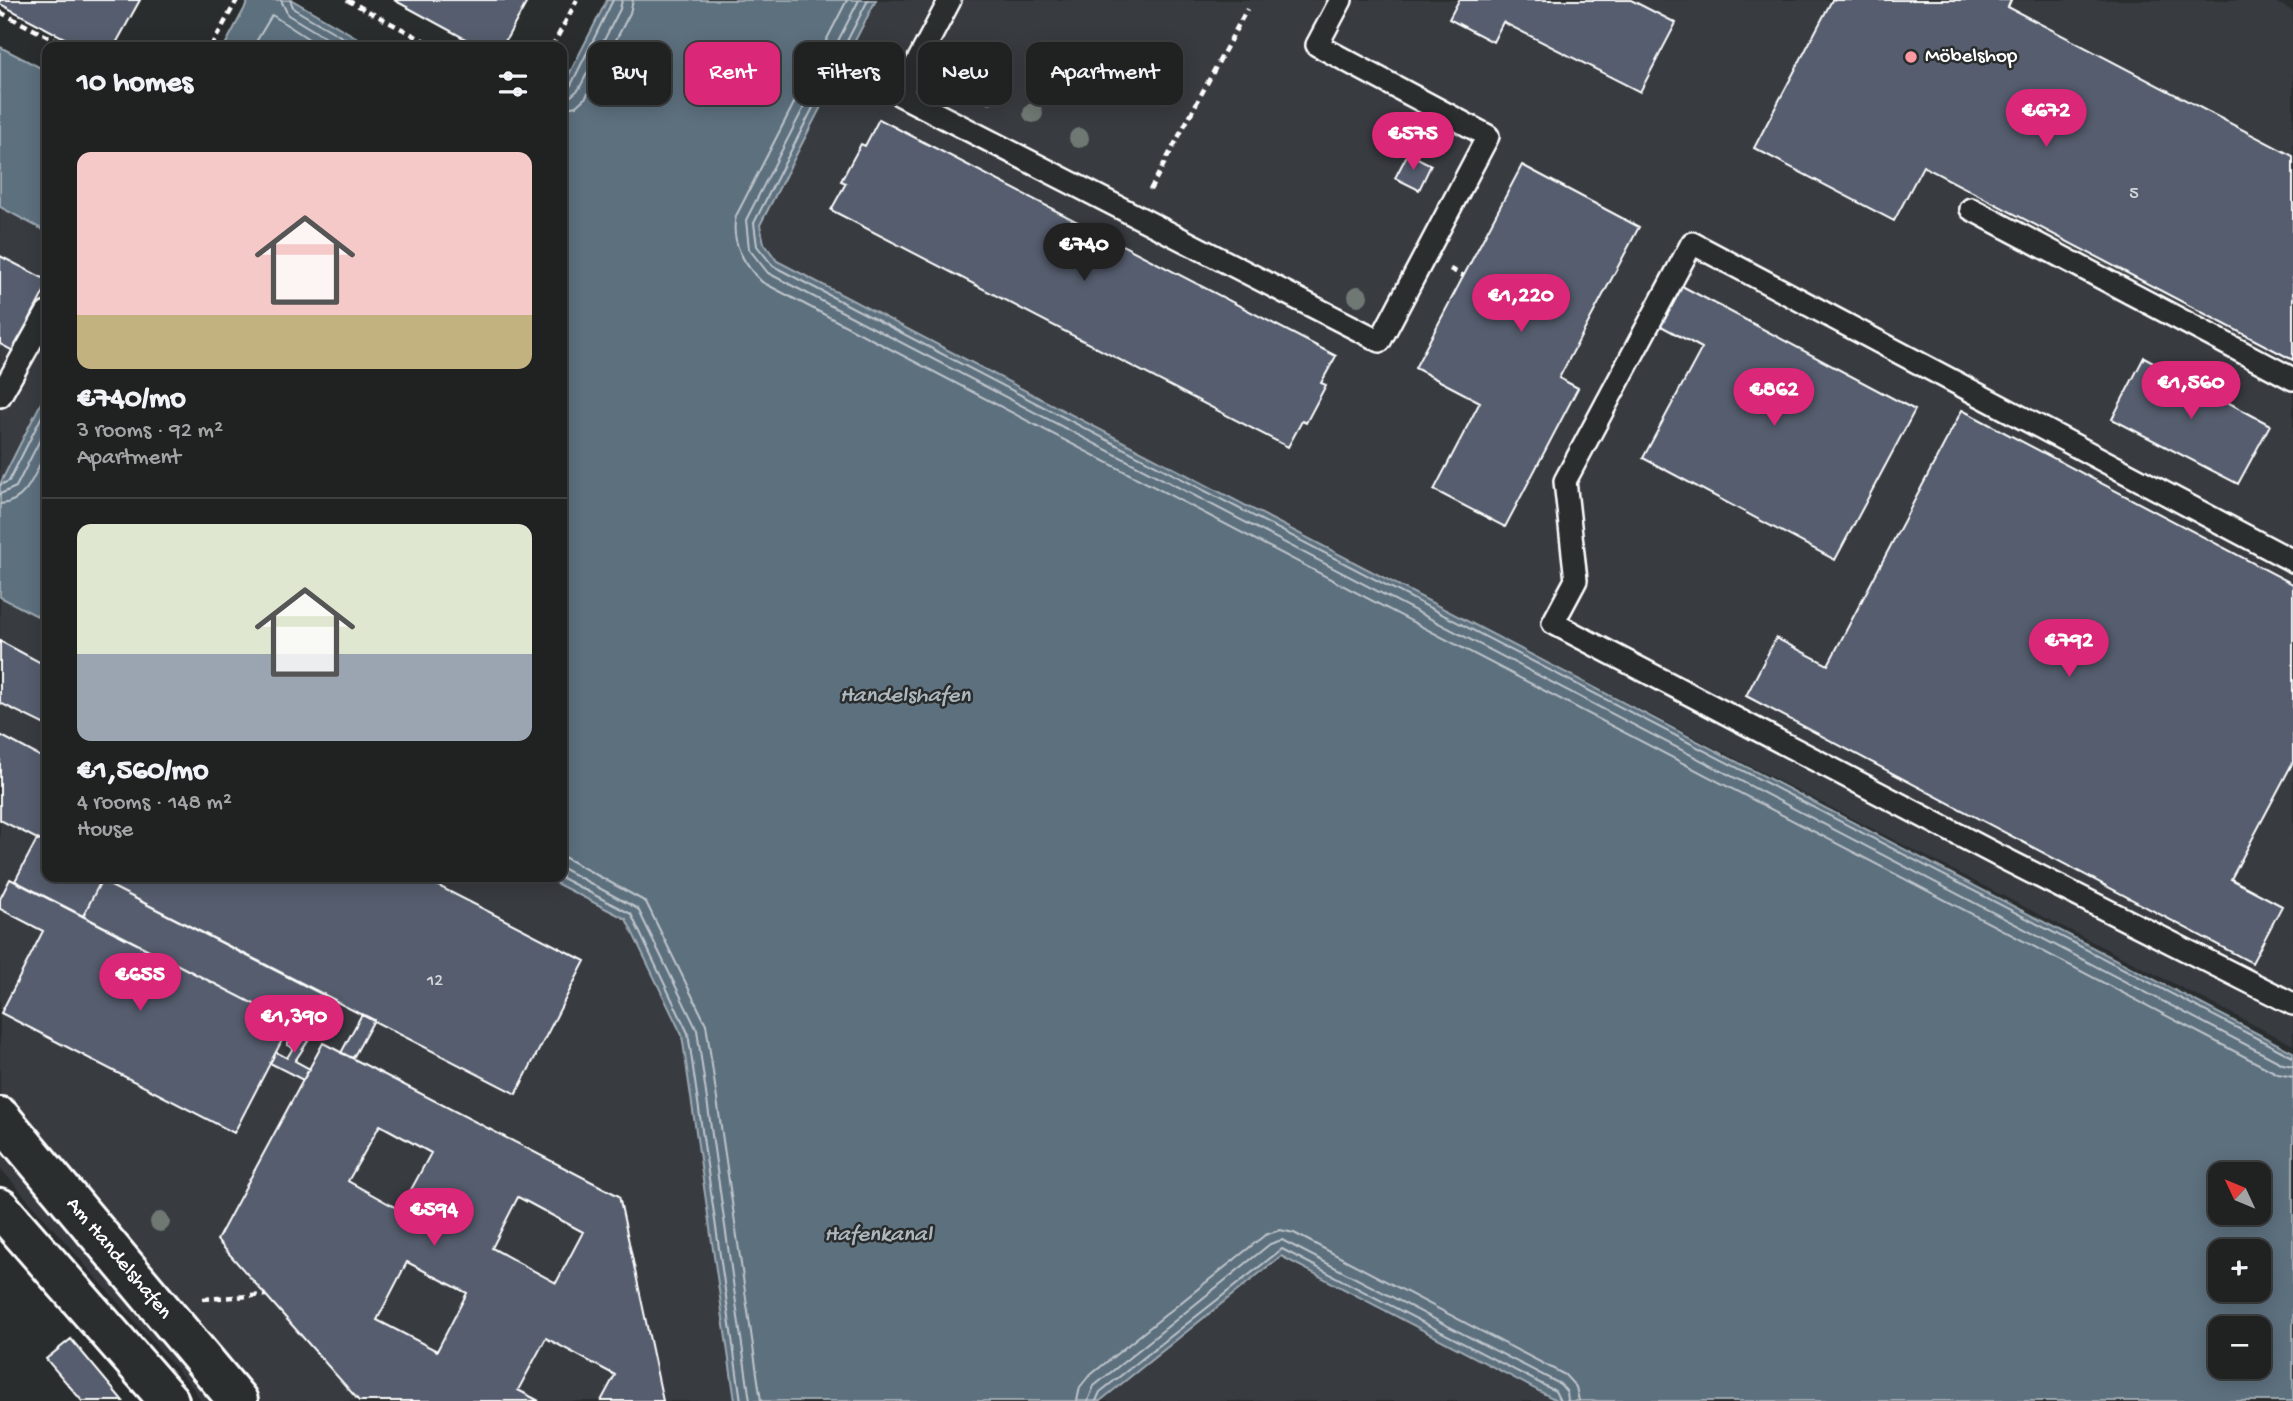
<!DOCTYPE html>
<html lang="en">
<head>
<meta charset="utf-8">
<style>
  body { margin:0; font-family:"Gochi Hand",sans-serif; background:#282a2a; color:#f1f3f6; height:100vh; display:flex; flex-direction:column; font-size:26px; white-space:nowrap }
  * { box-sizing:border-box; margin:0 }
  p { font-size:23px; color:#a2a4a5 }
  .icon { flex:none; width:38px; height:38px; fill:none; stroke:currentColor; stroke-width:2; stroke-linecap:round; stroke-linejoin:round }
  .map { position:relative; flex:1; overflow:hidden }
  .details { position:absolute; left:42px; top:42px; width:525px; height:840px; display:flex; flex-direction:column; background:#202222; border-radius:14px; box-shadow:0 4px 18px #0003,0 0 0 2px #3d3f40 }
  .details>* { flex:none }
  .banner { position:absolute; left:588px; top:42px; width:665px; height:63px; display:flex; gap:14px }
  .needle { width:46px; rotate:314deg }
  .buttons { position:absolute; left:2208px; top:1162px; display:grid; gap:14px }
  .buttons a { display:grid; place-items:center; width:63px; height:63px; border-radius:14px; background:#202222; box-shadow:0 4px 18px #0003,0 0 0 2px #3d3f40; font-size:35px }
  .price { position:absolute; translate:-50% -60px; padding:0 16px; border-radius:24px; background:#db2777; color:#fff; font-size:23px; line-height:46px; filter:drop-shadow(0 2px 4px #0008) }
  .price::after { content:''; position:absolute; left:50%; top:42px; width:21px; height:16px; margin-left:-10px; background:inherit; clip-path:polygon(0 0,100% 0,50% 100%) }
  .price.on { background:#222; color:#fff }
  ul { padding:0; list-style:none }
  li { display:grid; align-content:center; gap:14px; height:371px; padding:0 35px }
  li+li { border-top:2px solid #3d3f40 }
  li span { display:grid; place-items:center; height:217px; border-radius:14px; color:#555 }
  li>.icon { margin-inline-start:auto }
  span .icon { width:126px; height:126px; fill:#fffc; stroke-width:1 }
  li b { font-size:30px }
  h2 { display:flex; justify-content:space-between; align-items:center; height:84px; padding:0 35px; font-size:30px }
  .chip { padding:0 24px; border-radius:14px; background:#202222; box-shadow:0 4px 18px #0003,0 0 0 2px #3d3f40; font-size:24px; line-height:63px }
  .chip.on { background:#db2777; color:#fff }
  .map>svg:first-child { display:block }
  .built { fill:#373b41 }
  .water { fill:#5d6f7e; stroke:#9ea9b2; stroke-width:2; fill-rule:evenodd }
  .lines { fill:none; stroke-linecap:round; stroke-linejoin:round }
  .shore { stroke:#bec5cb; stroke-width:2 }
  .building { fill:#545d6e; stroke:#fff; stroke-width:2; fill-rule:evenodd }
  .service-casing { stroke:#fff; stroke-width:26 }
  .minor-casing { stroke:#fff; stroke-width:44 }
  .tertiary-casing { stroke:#fff; stroke-width:44 }
  .path { stroke:#fff; stroke-width:4.5; stroke-dasharray:7 5; stroke-linecap:butt }
  .service { stroke:#2a2d2e; stroke-width:21 }
  .minor { stroke:#2a2d2e; stroke-width:38 }
  .tertiary { stroke:#2a2d2e; stroke-width:38 }
  .tree { fill:#707873 }
  .poi-dot { fill:#ff9aa2; stroke:#2a2d2e; stroke-width:2.5 }
  .labels { text-anchor:middle; dominant-baseline:central; stroke-width:5; stroke-linejoin:round; paint-order:stroke }
  .number-label { font-size:18px; fill:#d4d6db }
  .poi-label { font-size:21px; fill:#fff; stroke:#2a2d2e; text-anchor:start }
  .street-label { font-size:21px; fill:#fff; stroke:#2a2d2e }
  .water-label { font-size:23px; font-style:italic; fill:#aeb7be; stroke:#2a2d2e }
</style>
</head>
<body>
<div class="map">
<svg width="2293" height="1401" viewBox="0 0 2293 1401">
  <rect width="100%" height="100%" fill="#2a2d2e"/>
  <filter id="ink" filterUnits="userSpaceOnUse"><feTurbulence type="fractalNoise" baseFrequency=".0143" numOctaves="2"/><feDisplacementMap in="SourceGraphic" scale="14" xChannelSelector="R" yChannelSelector="G"/><feConvolveMatrix kernelMatrix="1 2 1 2 8 2 1 2 1" color-interpolation-filters="sRGB"/></filter>
  <g filter="url(#ink)">
    <path class="built" d="M876,0H2271L2293,11V1045L1468,621L777,261L764,243L760,225Z
      M0,207L47,232V391L0,484Z
      M0,597L47,621V877H544L626,919L682,1035L735,1401H201L193,1388L0,1168Z
      M1281,1256L1558,1401H1100Z"/>
    <path class="water" d="M249,0H292L373,47H224Z
      M607,0H876L760,225L764,243L777,261L2293,1052V1401H1558L1281,1256L1100,1401H735L682,1035L626,919L544,877H562V88ZM2221,1174H2259V1213H2221ZM2259,1251V1290H2221V1251ZM2259,1328V1367H2221V1328Z
      M0,47L47,71V232L0,207Z
      M47,391V621L0,597V484Z"/>
    <g class="lines">
      <path class="shore" d="M281,0L288,15L341,47
        M290,0L294,9L359,47
        M847,0L736,216C730,241 744,265 762,282L2278,1074L2293,1077
        M859,0L746,220L749,249L768,273L2283,1064L2293,1066
        M868,0L754,223L757,246L773,266L2293,1057
        M253,47L272,15L321,47
        M562,89L571,85L613,0
        M562,98L571,96L579,89L620,9L622,0
        M562,109L576,106L586,97L630,13L633,0
        M0,485L9,481L47,406
        M0,494L16,487L47,426
        M0,504C28,503 36,470 47,449
        M562,856L646,902L706,1024L761,1401
        M562,868L638,909L697,1030L750,1401
        M560,877L631,914L688,1033L741,1401
        M1077,1401L1080,1387L1088,1377L1265,1235L1280,1230L1294,1233L1565,1375L1576,1387L1579,1401
        M1088,1401L1094,1386L1270,1244L1282,1240L1560,1384L1567,1392L1568,1401
        M1096,1401L1100,1392L1282,1249L1555,1391L1560,1401"/>
    </g>
    <path class="building" d="M0,0H140L114,47H81L0,4Z
      M394,0H528L502,47H480Z
      M1459,0H1631L1676,23L1640,92L1503,22L1493,42L1449,19Z
      M1832,0H2011L2008,7L2293,156V360L1923,166L1894,221L1754,148Z
      M879,119L1336,356L1321,383L1326,385L1306,423L1302,421L1288,447L831,210L846,183L841,181L861,144L865,146Z
      M1408,153L1431,165L1419,190L1395,178Z
      M1522,165L1639,227L1559,378L1578,388L1505,527L1434,490L1480,402L1415,368Z
      M0,256L47,280V286L13,351L0,344Z
      M1682,286L1915,410L1835,560L1643,458L1702,348L1661,326Z
      M2144,357L2270,425L2238,484L2112,419Z
      M1962,410L2293,584V762L2231,879L2282,906L2252,963L1746,696L1776,638L1828,665Z
      M0,641L47,666V726L0,703Z
      M0,735L47,760V844L0,820Z
      M37,839L47,844V877H103L83,916L15,881Z
      M103,877H421L585,961L516,1094L101,881Z
      M10,879L291,1023L234,1133L1,1013L43,931L0,909V899Z
      M101,881L335,1000L316,1036L83,916Z
      M362,1014L374,1020L353,1058L341,1053Z
      M297,1027L312,1035L295,1061L310,1069L303,1080L270,1063L276,1052L287,1058L293,1048L287,1045Z
      M323,1043L619,1196L663,1401H601L615,1375L546,1338L518,1390L539,1401H359L217,1240ZM380,1125L431,1153L400,1210L348,1181ZM518,1197L583,1232L556,1283L492,1248ZM407,1262L467,1293L437,1351L377,1320Z
      M71,1339L123,1401H82L46,1359Z"/>
    <g class="lines">
      <defs>
        <path id="service" d="M950,0L900,95L1380,341L1488,136L1317,45L1341,0
          M1971,209L2293,379
          M0,396L47,313
          M2293,561L1692,243L1565,481L1576,580L1553,623L1999,856L2293,1004"/>
        <path id="minor" d="M0,1117L238,1401"/>
        <path id="tertiary" d="M0,1208L169,1401"/>
      </defs>
      <use href="#service" class="service-casing"/>
      <use href="#minor" class="minor-casing"/>
      <use href="#tertiary" class="tertiary-casing"/>
      <path class="path" d="M347,0L436,47
        M0,12L68,47
        M211,47L237,0
        M552,47L577,0
        M1150,190L1247,9
        M1450,269L1464,276
        M203,1299L266,1295"/>
      <use href="#service" class="service"/>
      <use href="#minor" class="minor"/>
      <use href="#tertiary" class="tertiary"/>
    </g>
    <g class="tree">
      <circle cx="942" cy="68" r="10"/>
      <circle cx="989" cy="94" r="10"/>
      <circle cx="1033" cy="113" r="10"/>
      <circle cx="1079" cy="138" r="10"/>
      <circle cx="1358" cy="296" r="10"/>
      <circle cx="160" cy="1222" r="10"/>
    </g>
  </g>
  <circle class="poi-dot" cx="1911" cy="57" r="7"/>
  <g class="labels">
    <g class="number-label">
      <text x="2134" y="194">5</text>
      <text x="435" y="981">12</text>
    </g>
    <g class="poi-label">
      <text x="1925" y="57">Möbelshop</text>
    </g>
    <g class="street-label">
      <text transform="translate(118 1259) rotate(50)">Am Handelshafen</text>
    </g>
    <g class="water-label">
      <text x="905" y="696">Handelshafen</text>
      <text x="878" y="1235">Hafenkanal</text>
    </g>
  </g>
</svg>
<div class="buttons">
<a><svg class="needle" viewBox="-14 -14 28 28"><path d="M0-13l5 13h-10z" fill="#e53935"/><path d="M0 13l5-13h-10z" fill="#a2a4a5"/></svg></a>
<a>+</a>
<a>−</a>
</div>
<b class="price" style="left:2046px;top:149px">€672</b>
<b class="price" style="left:1413px;top:172px">€575</b>
<b class="price on" style="left:1084px;top:283px">€740</b>
<b class="price" style="left:1521px;top:334px">€1,220</b>
<b class="price" style="left:2191px;top:421px">€1,560</b>
<b class="price" style="left:1774px;top:428px">€862</b>
<b class="price" style="left:2069px;top:679px">€792</b>
<b class="price" style="left:140px;top:1013px">€655</b>
<b class="price" style="left:294px;top:1055px">€1,390</b>
<b class="price" style="left:434px;top:1248px">€594</b>
<div class="banner">
<a class="chip">Buy</a>
<a class="chip on">Rent</a>
<a class="chip">Filters</a>
<a class="chip">New</a>
<a class="chip">Apartment</a>
</div>
<section class="details">
<h2>10 homes<svg class="icon" aria-label="filters" viewBox="0 0 24 24"><path d="M4 7h16M4 17h16"/><circle cx="9" cy="7" r="2"/><circle cx="15" cy="17" r="2"/></svg></h2>
<ul>
<li><span style="background:linear-gradient(#f6c9c9 75%,#c2b280 0)"><svg class="icon" aria-label="home" viewBox="0 0 24 24"><path d="M3 11l9-7 9 7M6 9v11h12V9"/></svg></span><div><b>€740/mo</b><p>3 rooms · 92 m²</p><p>Apartment</p></div></li>
<li><span style="background:linear-gradient(#dfe7d0 60%,#9aa5b1 0)"><svg class="icon" aria-label="home" viewBox="0 0 24 24"><path d="M3 11l9-7 9 7M6 9v11h12V9"/></svg></span><div><b>€1,560/mo</b><p>4 rooms · 148 m²</p><p>House</p></div></li>
</ul>
</section>
</div>
</body>
</html>
